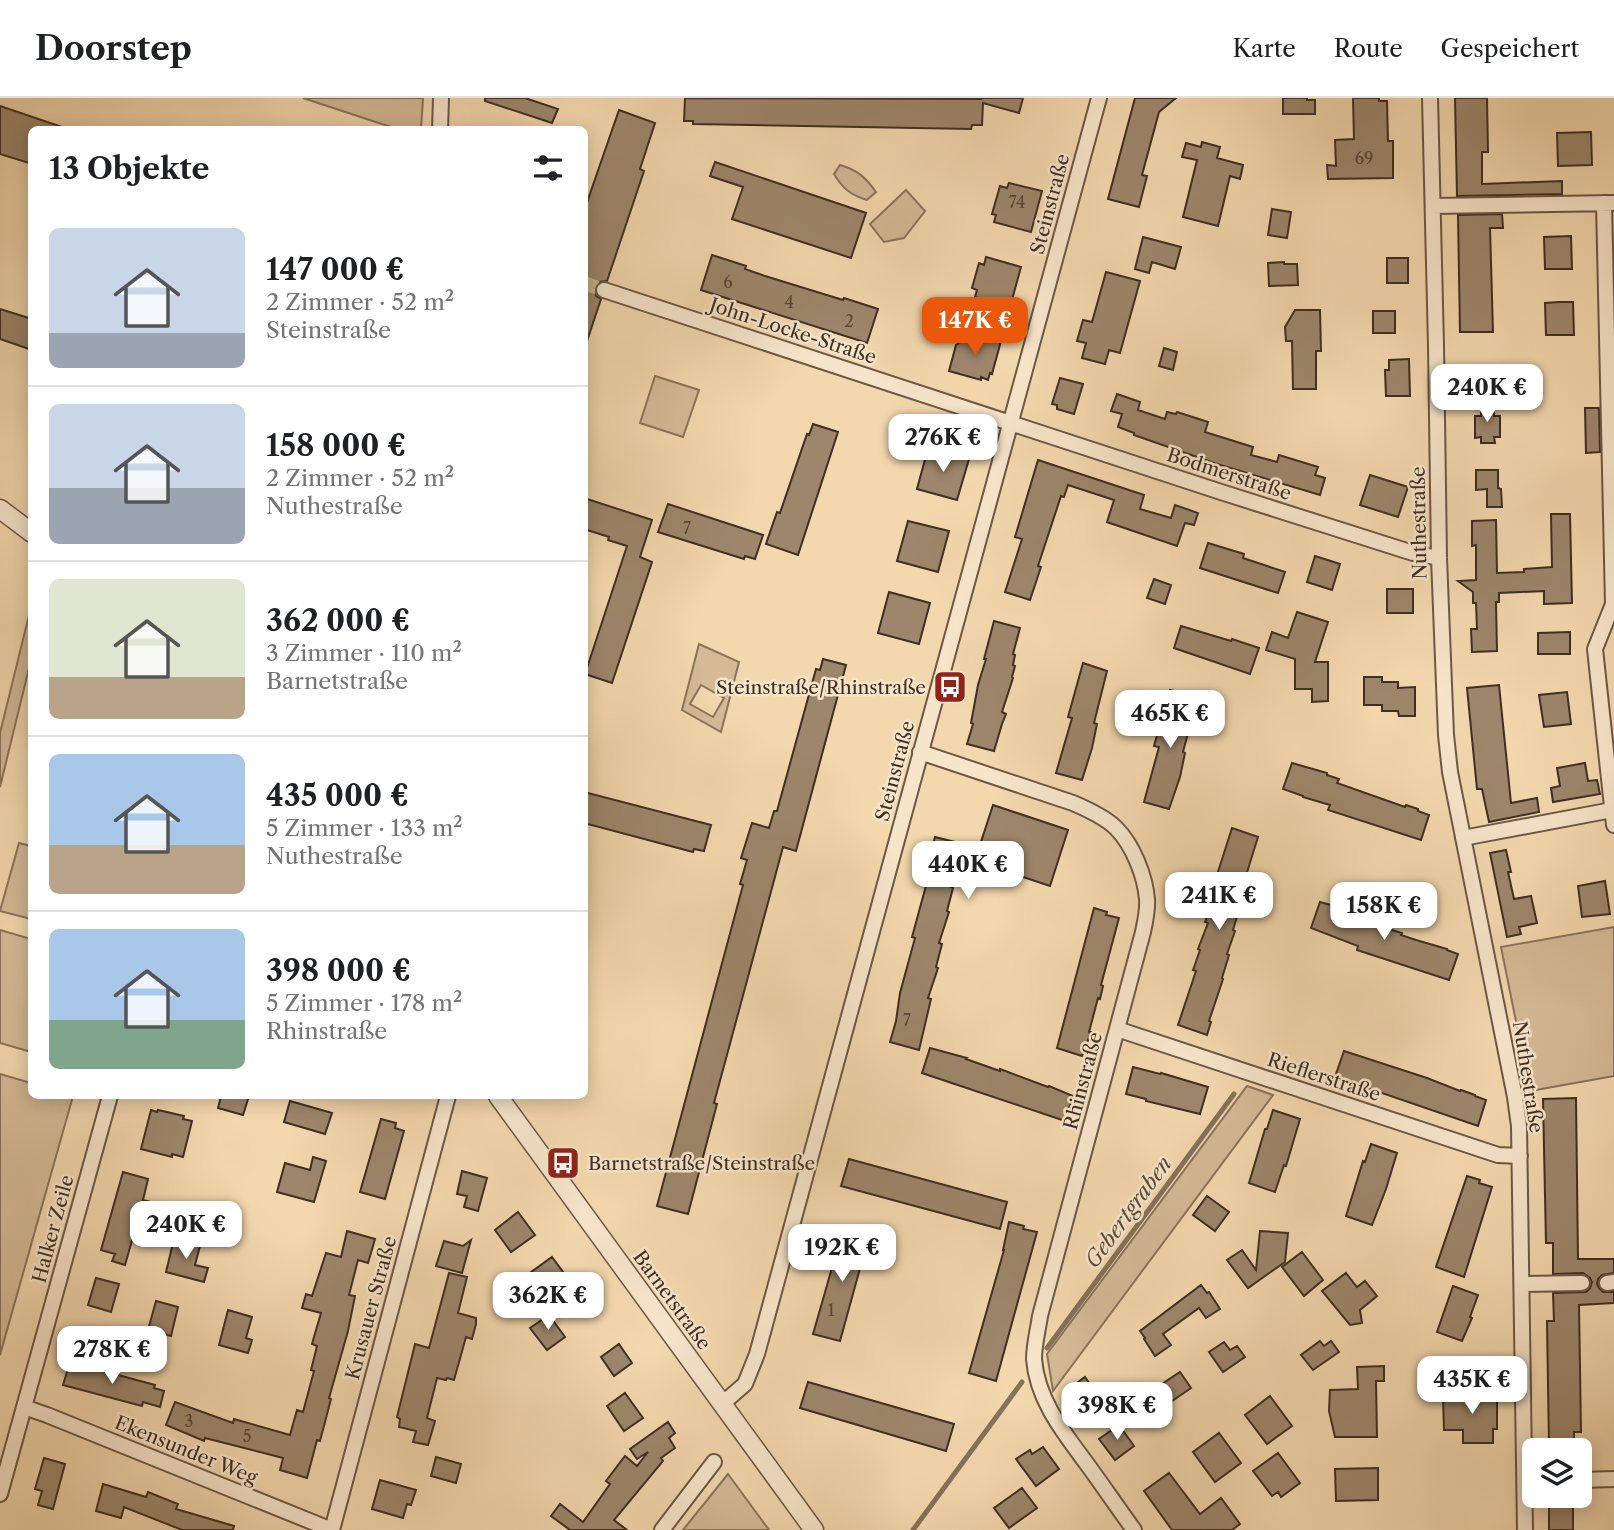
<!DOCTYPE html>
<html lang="de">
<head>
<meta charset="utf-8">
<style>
  body { margin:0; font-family:"Libre Caslon Text",serif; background:#f6f6f6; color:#202124; height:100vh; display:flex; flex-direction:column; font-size:26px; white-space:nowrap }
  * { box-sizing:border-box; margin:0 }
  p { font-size:23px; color:#757577 }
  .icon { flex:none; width:38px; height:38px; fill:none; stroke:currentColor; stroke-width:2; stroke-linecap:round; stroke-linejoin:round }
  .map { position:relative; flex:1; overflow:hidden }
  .side { position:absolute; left:28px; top:28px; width:560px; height:973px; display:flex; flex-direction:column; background:#fff; border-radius:10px; box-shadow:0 4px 18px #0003 }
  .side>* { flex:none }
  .buttons { position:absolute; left:1522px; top:1340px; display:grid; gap:14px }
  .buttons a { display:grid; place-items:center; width:70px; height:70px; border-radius:10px; background:#fff; box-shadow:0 4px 18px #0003; font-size:35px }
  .price { position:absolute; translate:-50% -60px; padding:0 16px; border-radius:14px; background:#fff; color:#222; font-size:23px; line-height:46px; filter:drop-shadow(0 2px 4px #0008) }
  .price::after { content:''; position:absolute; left:50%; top:42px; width:21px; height:16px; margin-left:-10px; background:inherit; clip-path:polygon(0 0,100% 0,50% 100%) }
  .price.current { background:#ea580c; color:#fff }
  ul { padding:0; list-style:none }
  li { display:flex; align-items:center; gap:21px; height:175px; padding:0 21px }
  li+li { border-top:2px solid #e0e0e0 }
  li span { display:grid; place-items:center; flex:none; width:196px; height:140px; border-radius:10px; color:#555 }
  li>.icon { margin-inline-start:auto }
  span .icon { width:84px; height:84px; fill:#fffc; stroke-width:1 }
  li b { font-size:30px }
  h2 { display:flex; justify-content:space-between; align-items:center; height:84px; padding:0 21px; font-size:30px }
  header { display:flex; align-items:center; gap:42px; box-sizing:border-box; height:98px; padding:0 35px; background:#fff; border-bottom:2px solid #e0e0e0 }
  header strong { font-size:33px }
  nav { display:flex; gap:38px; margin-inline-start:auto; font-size:24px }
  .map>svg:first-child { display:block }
  .green { fill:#d4ba96; stroke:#8a745c; stroke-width:2; fill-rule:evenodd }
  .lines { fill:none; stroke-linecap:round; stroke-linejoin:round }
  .stream { stroke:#86715a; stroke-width:5 }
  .building { fill:#9d866b; stroke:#3f2e23; stroke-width:2 }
  .minor-tunnel { stroke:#cfb591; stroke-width:14; stroke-dasharray:14 7; stroke-linecap:butt }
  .minor-casing { stroke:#6c5846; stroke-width:18 }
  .tertiary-casing { stroke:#6c5846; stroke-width:21 }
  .minor { stroke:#f7e5ca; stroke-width:14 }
  .tertiary { stroke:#f7e5ca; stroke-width:18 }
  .labels { text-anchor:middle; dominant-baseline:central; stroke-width:5; stroke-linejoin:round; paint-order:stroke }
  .number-label { font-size:16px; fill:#564435 }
  .street-label { font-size:19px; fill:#3f2e23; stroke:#f7e5ca }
  .poi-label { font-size:19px; fill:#3f2e23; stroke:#f7e5ca; text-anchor:end }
  .water-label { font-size:21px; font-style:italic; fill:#5d4a3a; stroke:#f7e5ca }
</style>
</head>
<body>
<header>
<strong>Doorstep</strong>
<nav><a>Karte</a><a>Route</a><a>Gespeichert</a></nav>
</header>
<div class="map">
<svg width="1614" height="1432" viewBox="0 0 1614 1432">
  <rect width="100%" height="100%" fill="#f3d7ad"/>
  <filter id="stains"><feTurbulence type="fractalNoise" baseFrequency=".00286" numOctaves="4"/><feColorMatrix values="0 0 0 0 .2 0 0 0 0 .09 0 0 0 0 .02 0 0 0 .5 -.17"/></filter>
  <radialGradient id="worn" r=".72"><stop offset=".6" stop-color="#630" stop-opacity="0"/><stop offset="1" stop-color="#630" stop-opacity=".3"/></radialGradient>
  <path class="green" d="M303,0H423L421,31H397Z
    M840,67C858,72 866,80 876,94L867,102C851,97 843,91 834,76Z
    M906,92L925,113L904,140L884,144L870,126Z
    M655,278L699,292L683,339L640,325Z
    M31,509V562L0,689V635Z
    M699,546L739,564L721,634L682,612ZM701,587L724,600L713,619L690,606Z
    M19,745L31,748V821L0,813Z
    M1614,829V978L1530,993L1501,849Z
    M0,832L31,841V954L0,945Z
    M0,976L31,985L32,998H73L0,1257Z
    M1247,988L1273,997L1053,1293L1047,1256Z
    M728,1376L769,1432H683Z"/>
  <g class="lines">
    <path class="stream" d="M1047,1250L1234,996
      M913,1432L1022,1284"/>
  </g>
  <path class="building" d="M485,0H525L558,11L552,25L485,3Z
    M685,0L981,1V0H1023L1019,15L983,5L982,27H972L971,31L693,26V23H684Z
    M1135,0H1176L1159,14L1142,77L1147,78L1139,109L1108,101Z
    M1283,0H1307V2H1315V16H1283Z
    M1353,0H1379V3H1387L1388,43H1393V80L1328,81L1327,67L1336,68L1335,42L1354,41Z
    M1455,0H1487L1488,54H1482V86L1562,83V96L1457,98Z
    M0,8L62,29V32H32V66L0,56Z
    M619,12L655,25L640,71L644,73L607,183L598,184L595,190L596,198L601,201L587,243L584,242V113Z
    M1591,34L1592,67L1558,68L1557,35Z
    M1202,44L1220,49L1217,60L1243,67L1240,81L1230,78L1218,128L1183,119L1197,62L1182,59L1186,45L1201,49Z
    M715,64L866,115L851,160L732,121L743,89L710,78Z
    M1009,85L1042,93L1031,134L994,124L996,117L992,116L1000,88L1007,90Z
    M1272,111L1291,114L1287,140L1268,137Z
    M1502,116L1503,130H1490L1493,234H1460L1458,117Z
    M1571,138L1572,171H1545L1544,139Z
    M1143,139L1181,149L1175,171L1152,164L1149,175L1135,171Z
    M712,157L746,168L745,171L765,178L843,202L844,200L878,211L867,245L701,192Z
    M986,159L1021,169L1010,209L975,199L977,192L972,190L979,165L984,167Z
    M1387,160H1408V185H1387Z
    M1284,164V166H1297L1298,187L1269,188L1268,165Z
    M1106,174L1140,183L1120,255L1109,252L1105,266L1082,260L1086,245L1077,243L1083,222L1092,224Z
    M1559,204H1573L1574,237H1546L1545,205Z
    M0,211L32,221V252L0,241Z
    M1295,212H1320L1321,253H1316V291H1293L1292,243H1286L1285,229Z
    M1373,213H1395V235H1373Z
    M974,236L1001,243L992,276L990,275L988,282L981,279V282L949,273L956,247Z
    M1164,250L1177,254L1173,272L1159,268Z
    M1409,261L1410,298H1386L1385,272H1389V262Z
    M1060,280L1083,286L1074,316L1057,311V307L1052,306Z
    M1117,296L1140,304L1138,312L1165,321L1167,314L1176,316L1177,314L1208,324L1205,334L1253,349L1251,357L1277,364L1279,357L1318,369L1315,377L1325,380L1320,397L1217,366L1134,337V335L1118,329L1122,316L1111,313Z
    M1481,304H1493L1494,318H1500V339H1494L1495,345H1481V339L1475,340V318H1481Z
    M1585,310H1599L1600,354L1586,355Z
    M813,326L838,334L798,457L766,446L777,414L780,415L807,336L809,337Z
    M928,350L969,361L957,402L917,391Z
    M1038,362L1144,397L1140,411L1171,420L1175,407L1198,415L1194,427L1185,425L1177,448L1107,424L1114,402L1068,387L1064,399L1061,398L1038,468L1041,469L1030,502L1005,494L1022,441L1015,439Z
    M1476,372H1498V390L1501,391L1502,409H1487V391L1476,392Z
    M1370,377L1408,389L1398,419L1360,407Z
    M584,400L652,422L640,459L652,464L612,585L585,576L627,448L608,442L609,439L584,431Z
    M668,406L763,437L755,461L745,458L744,461L658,434Z
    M1551,416H1570L1572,505L1544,506V493L1499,495V504H1496L1497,553L1472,554L1471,531H1477L1476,505H1473V494L1458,483L1476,482V447L1472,448V423L1496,422L1497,475L1524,474V471L1552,469Z
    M908,423L949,433L938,474L897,463Z
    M1208,445L1244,456L1243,460L1285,474L1278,495L1200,470Z
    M1315,458L1340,466L1332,492L1307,484Z
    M1154,481L1171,487L1165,506L1147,500Z
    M1387,491H1413V515H1387Z
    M889,494L930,505L919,546L878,535Z
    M1297,514L1328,524L1315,564H1328V603L1312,604V591H1295V561L1266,552L1272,534L1288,540Z
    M994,523L1020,530L1013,556L1015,557L1013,567L1015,568L1012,579L1013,580L1002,614L1006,616L1002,626L994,653L967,646L973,626L971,625L978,587L986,561H984Z
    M1181,528L1231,543L1232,541L1259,550L1250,576L1174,550Z
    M1570,534V556H1538V535Z
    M823,561L846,567L796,753L783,749L714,1005L717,1006L688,1116L657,1108L743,787L740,786L747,762L741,760L752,725L769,730L774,713H777L816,571L820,572Z
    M1083,565L1107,573L1094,625L1097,626L1092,650L1082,682L1056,675L1072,620L1068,619Z
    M1364,579H1382V584H1398V590L1415,589V618H1399L1398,613H1382V607H1364Z
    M1499,587L1511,705L1537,700L1539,714L1489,724L1482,691H1477L1467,590Z
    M1170,592L1183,595V599L1195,602L1192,615L1193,616L1183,654L1185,655L1180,679L1169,711L1144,704L1159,649L1154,648Z
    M1567,594L1571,626L1544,629L1539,597Z
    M1292,665L1327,675V677L1339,681L1337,685L1405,709L1406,707L1418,711V713L1429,717L1421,742L1328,712L1330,707L1303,699V698L1283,691Z
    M1585,665L1588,683L1597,682L1600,696L1553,704L1551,690L1560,688L1557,670Z
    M584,694L711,727L704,753L694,751L693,754L584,725Z
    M993,707L1068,732L1050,788L957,757L949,788L953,790L947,813L949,814L939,845L942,846L936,869L938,870L928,900L931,901L919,952L890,944L896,923L900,895L915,840L912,839L927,784L923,783L935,739L979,750Z
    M1232,730L1258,739L1244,784L1247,785L1233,832L1235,833L1227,856L1229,857L1222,880L1223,881L1209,923L1211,924L1207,937L1178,927L1196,873L1193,872L1200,852L1198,851L1208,825L1205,824L1212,805L1209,804L1219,778L1217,777Z
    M1506,752L1511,774H1508L1514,801L1531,798L1537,825L1519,829L1521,836L1507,839L1490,755Z
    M1605,783L1610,816L1582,819L1578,788Z
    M1320,804L1356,814V816L1368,820L1366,824L1402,835L1401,837L1416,842L1447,851V852L1458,856L1449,882L1357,852L1358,848L1311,830Z
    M1094,810L1107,814L1106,817L1119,820L1101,887L1103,888L1100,901L1098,900L1089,934H1091L1082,958L1057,950Z
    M930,950L967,960L966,961L1000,973V971L1048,989L1049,988L1073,998L1065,1023L922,975Z
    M1344,953L1427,980L1460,993L1461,992L1475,997V998L1486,1002L1478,1028L1335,979Z
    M1133,969L1160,976L1161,975L1208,989L1200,1016L1146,1003V1001L1126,996Z
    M221,998H249L243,1017L218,1010Z
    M1576,1000L1578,1161H1614V1175L1602,1177L1598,1181L1597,1186L1599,1190L1603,1194H1614V1205L1579,1207L1581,1334H1574V1349H1549L1547,1223H1554L1553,1195L1586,1194L1590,1190L1592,1184L1590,1180L1583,1175L1553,1176V1145H1546L1543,1001Z
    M290,1003L332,1015L325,1036L284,1024Z
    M151,1012L157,1014L158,1012L184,1018L183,1021L192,1023L183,1059L172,1056V1059L141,1051Z
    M1273,1012L1300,1021L1286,1068L1284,1067L1275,1094L1249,1085L1265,1031H1267Z
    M381,1021L396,1025L395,1030L404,1033L385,1101L360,1094Z
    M1371,1046L1397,1055L1386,1091L1372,1127L1346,1118L1363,1063L1365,1064Z
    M313,1059L326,1063L314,1104L277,1094L285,1065L310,1072Z
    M849,1061L1007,1104L1000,1131L841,1088Z
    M462,1073L487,1080L478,1113L464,1109L467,1098L457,1096Z
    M123,1074L148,1081L143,1102L173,1110L169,1126L139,1118L125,1167L112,1163L115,1156L101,1152Z
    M1467,1078L1480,1082L1479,1085L1492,1089L1464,1179L1436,1169Z
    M1207,1098L1229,1114L1215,1133L1193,1117Z
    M518,1114L535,1137L511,1154L495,1132Z
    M1009,1124L1024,1128L1023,1131L1037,1134L996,1283L969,1275L1004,1152H1003Z
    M844,1128L870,1134L840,1243L813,1236Z
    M347,1133L375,1141L368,1165L358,1162L349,1197L355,1198L348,1233L329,1300L331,1301L320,1343L317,1342L307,1380L280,1372L283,1360L205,1340L204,1343L166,1327L175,1304L233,1325L234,1321L290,1337L297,1312L303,1314L314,1273L311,1272L317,1248L312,1246L321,1215L302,1210L306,1196L312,1198L326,1155L341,1159Z
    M1260,1133L1288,1135L1285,1164L1248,1190L1227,1162L1242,1152L1256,1172Z
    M174,1141L200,1148L195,1167L208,1170L204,1184L166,1174Z
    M471,1142L462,1175L436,1168L444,1143L463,1148Z
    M1302,1154L1323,1182L1304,1198L1282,1169Z
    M552,1159L569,1182L544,1200L527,1177Z
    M449,1175L467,1179L458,1215L476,1220V1226L472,1241L466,1239L454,1282L447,1280L446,1282L437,1280L427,1320L435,1323L428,1347L413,1344L416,1333L399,1329L400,1321L397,1319L415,1246L429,1250Z
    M1346,1175L1357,1189L1365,1183L1377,1198L1360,1212L1362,1225L1350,1227L1322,1193Z
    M96,1180L119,1186L111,1214L88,1207Z
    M1201,1187L1207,1195L1209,1194L1220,1211L1206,1220L1199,1210L1163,1236L1171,1247L1155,1258L1144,1241L1145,1240L1140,1233Z
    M1453,1188L1478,1197L1470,1219L1472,1220L1462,1243L1437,1234Z
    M156,1203L178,1209L171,1238L148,1232Z
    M228,1212L252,1219L246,1240L252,1242L248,1255L219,1247Z
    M549,1217L565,1239L547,1252L530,1230Z
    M1320,1243L1324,1248L1331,1243L1339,1254L1313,1272L1301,1257Z
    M1224,1244L1230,1252L1237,1248L1245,1259L1223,1274L1209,1254Z
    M619,1246L632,1265L614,1278L601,1259Z
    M70,1264L155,1287L154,1290L164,1293L160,1309L143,1304L142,1308L63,1287Z
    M1384,1268V1283H1376L1377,1339H1335L1329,1313L1330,1292L1358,1291L1357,1269Z
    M1180,1274L1191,1290L1165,1308L1153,1292Z
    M1085,1279L1094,1292L1074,1307L1065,1294Z
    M808,1284L954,1326L946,1353L800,1310Z
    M625,1295L643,1320L624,1333L607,1308Z
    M1462,1295H1497V1331H1493V1345H1463V1332H1444L1443,1299L1462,1298Z
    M1270,1298L1292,1328L1267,1346L1245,1317Z
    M668,1324L675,1335L669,1340L675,1350L661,1360L663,1363L614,1422L627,1432H570L551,1418L560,1406L583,1424L610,1386L606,1383L625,1358L637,1368L648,1354L637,1361L630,1351Z
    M1119,1327L1134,1348L1115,1362L1099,1341Z
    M1219,1335L1241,1365L1215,1384L1193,1354Z
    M1043,1349L1059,1371L1036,1388L1016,1361L1030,1352L1032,1356Z
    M1278,1355L1300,1385L1281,1399L1278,1394L1272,1398L1253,1373Z
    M436,1359L461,1366L456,1385L431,1378Z
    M44,1360L65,1366L53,1411L38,1407L42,1393L35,1391Z
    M1378,1370V1402L1336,1403L1335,1371Z
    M1169,1375L1200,1416L1221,1400L1240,1426L1232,1432H1172L1144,1393Z
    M380,1382L416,1392L411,1407L407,1406L403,1420L372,1411Z
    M103,1386L146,1399L148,1394L178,1406L176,1411L234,1428L233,1432H182L124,1409L121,1420L96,1413Z
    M1022,1390L1037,1410L1009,1430L994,1410Z
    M1549,1402H1573V1432H1549Z"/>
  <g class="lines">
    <path class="minor-tunnel" d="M584,185L604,192"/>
    <defs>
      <path id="minor" d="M1430,0L1436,248L1439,460L1446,637L1450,674L1515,999L1519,1028L1525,1432
        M440,32L441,0
        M1604,105L1613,506L1595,551L1614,727
        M1433,108L1613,105
        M604,192L1221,394L1413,455L1439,460
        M920,654L1073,705C1087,711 1105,719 1116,730C1133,747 1145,778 1147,801C1148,812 1145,824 1143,834L1040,1218C1038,1232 1034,1247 1034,1261C1037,1302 1064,1335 1087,1366C1103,1388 1118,1410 1134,1432
        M1463,740L1612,712
        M1117,931L1498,1057L1520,1058
        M1607,1185L1614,1184
        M1522,1186L1582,1185
        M722,1306L745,1286L757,1256L1099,0
        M24,1309L47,1317L332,1432
        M1580,1382L1614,1381
        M0,1396L110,998
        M332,1432L448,998
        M662,1432L714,1364"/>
      <path id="tertiary" d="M0,411L32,435
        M498,998L814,1432"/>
    </defs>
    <use href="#minor" class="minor-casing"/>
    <use href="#tertiary" class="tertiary-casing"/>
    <use href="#minor" class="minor"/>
    <use href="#tertiary" class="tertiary"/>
  </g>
  <defs>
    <symbol id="bus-square" viewBox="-11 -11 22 22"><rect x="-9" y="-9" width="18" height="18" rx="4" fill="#8f2418" stroke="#f7e5ca"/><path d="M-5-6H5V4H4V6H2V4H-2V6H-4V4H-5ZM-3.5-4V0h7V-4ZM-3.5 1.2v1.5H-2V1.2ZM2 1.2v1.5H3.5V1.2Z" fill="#fff"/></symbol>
  </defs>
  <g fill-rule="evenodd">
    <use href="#bus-square" x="931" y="570" width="38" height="38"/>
    <use href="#bus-square" x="544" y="1046" width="38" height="38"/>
  </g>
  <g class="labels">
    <g class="number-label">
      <text x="1364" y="60">69</text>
      <text x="1017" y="104">74</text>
      <text x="728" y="184">6</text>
      <text x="789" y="204">4</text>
      <text x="849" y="223">2</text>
      <text x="687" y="430">7</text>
      <text x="907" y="922">7</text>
      <text x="831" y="1212">1</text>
      <text x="189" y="1323">3</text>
      <text x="247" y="1338">5</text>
    </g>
    <g class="street-label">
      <text transform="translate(1050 106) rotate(-75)">Steinstraße</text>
      <text transform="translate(793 233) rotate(18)">John-Locke-Straße</text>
      <text transform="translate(1229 376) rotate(18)">Bodmerstraße</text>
      <text transform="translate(1419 425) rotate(-91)">Nuthestraße</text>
      <text transform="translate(895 673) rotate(-75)">Steinstraße</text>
      <text transform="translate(1324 979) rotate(18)">Rieflerstraße</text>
      <text transform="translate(1528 979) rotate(81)">Nuthestraße</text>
      <text transform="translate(1083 983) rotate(-75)">Rhinstraße</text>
      <text transform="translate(53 1131) rotate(-75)">Halker Zeile</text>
      <text transform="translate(672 1202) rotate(54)">Barnetstraße</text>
      <text transform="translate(371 1210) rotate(-75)">Krusauer Straße</text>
      <text transform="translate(186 1352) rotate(22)">Ekensunder Weg</text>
    </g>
    <g class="poi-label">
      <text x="926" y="589">Steinstraße/Rhinstraße</text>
      <text x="588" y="1065" text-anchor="start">Barnetstraße/Steinstraße</text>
    </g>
    <g class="water-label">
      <text transform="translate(1128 1114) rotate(-54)">Gebertgraben</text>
    </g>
  </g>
  <rect width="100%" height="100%" filter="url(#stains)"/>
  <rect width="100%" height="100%" fill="url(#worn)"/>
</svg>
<div class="buttons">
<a><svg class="icon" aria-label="layers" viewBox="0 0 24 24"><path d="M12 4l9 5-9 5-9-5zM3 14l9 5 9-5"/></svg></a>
</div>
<b class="price current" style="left:975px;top:259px">147K €</b>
<b class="price" style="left:1487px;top:326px">240K €</b>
<b class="price" style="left:943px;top:376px">276K €</b>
<b class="price" style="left:1170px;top:652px">465K €</b>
<b class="price" style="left:968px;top:803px">440K €</b>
<b class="price" style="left:1219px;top:834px">241K €</b>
<b class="price" style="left:1384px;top:844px">158K €</b>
<b class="price" style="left:186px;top:1163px">240K €</b>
<b class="price" style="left:842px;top:1186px">192K €</b>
<b class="price" style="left:548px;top:1234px">362K €</b>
<b class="price" style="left:112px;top:1288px">278K €</b>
<b class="price" style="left:1472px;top:1318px">435K €</b>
<b class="price" style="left:1117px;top:1344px">398K €</b>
<section class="side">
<h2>13 Objekte<svg class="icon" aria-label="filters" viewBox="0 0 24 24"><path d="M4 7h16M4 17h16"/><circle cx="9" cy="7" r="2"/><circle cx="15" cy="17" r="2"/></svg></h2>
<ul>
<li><span style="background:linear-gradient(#c9d6e8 75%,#9aa5b1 0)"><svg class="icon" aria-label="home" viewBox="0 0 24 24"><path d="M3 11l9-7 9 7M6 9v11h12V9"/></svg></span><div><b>147 000 €</b><p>2 Zimmer · 52 m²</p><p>Steinstraße</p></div></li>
<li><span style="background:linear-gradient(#c9d6e8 60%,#9aa5b1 0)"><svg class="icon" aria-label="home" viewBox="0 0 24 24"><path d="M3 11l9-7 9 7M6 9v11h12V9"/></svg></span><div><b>158 000 €</b><p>2 Zimmer · 52 m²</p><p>Nuthestraße</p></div></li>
<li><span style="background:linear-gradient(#dfe7d0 70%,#b9a48a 0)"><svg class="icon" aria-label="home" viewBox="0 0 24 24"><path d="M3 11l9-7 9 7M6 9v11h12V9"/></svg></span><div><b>362 000 €</b><p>3 Zimmer · 110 m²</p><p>Barnetstraße</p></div></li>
<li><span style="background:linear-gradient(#a9c7e8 65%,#b9a48a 0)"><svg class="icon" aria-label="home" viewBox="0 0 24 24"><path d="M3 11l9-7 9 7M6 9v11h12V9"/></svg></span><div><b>435 000 €</b><p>5 Zimmer · 133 m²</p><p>Nuthestraße</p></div></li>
<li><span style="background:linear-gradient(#a9c7e8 65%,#7fa58c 0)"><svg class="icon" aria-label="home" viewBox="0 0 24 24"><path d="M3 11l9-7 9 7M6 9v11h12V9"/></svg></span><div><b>398 000 €</b><p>5 Zimmer · 178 m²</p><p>Rhinstraße</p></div></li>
</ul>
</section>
</div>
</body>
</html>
